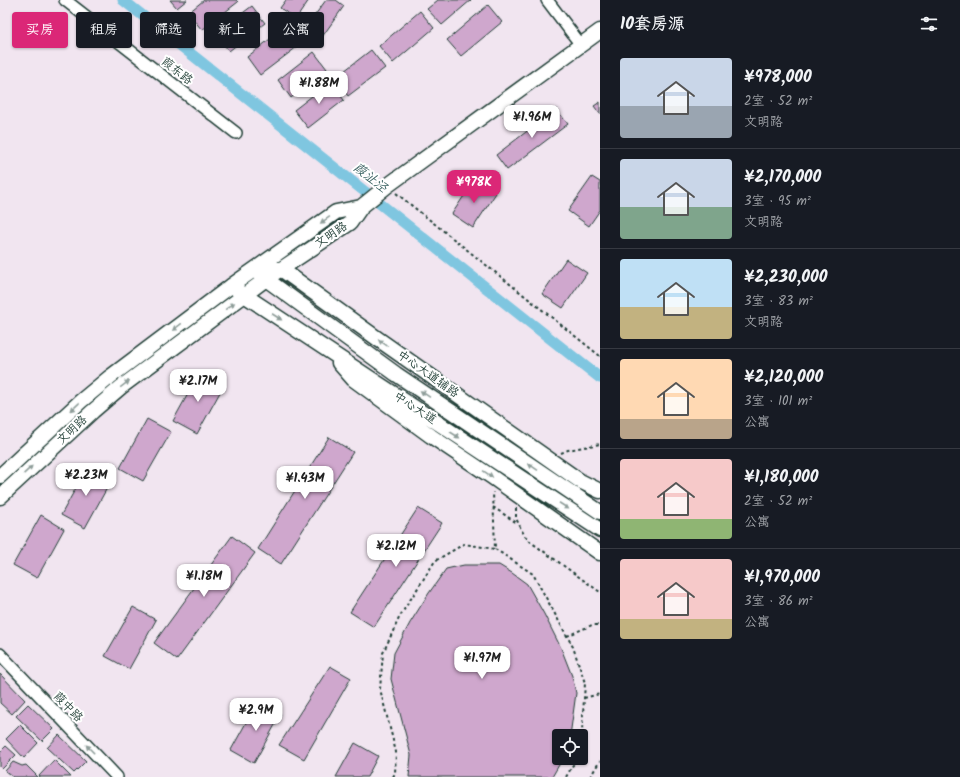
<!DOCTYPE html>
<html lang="zh">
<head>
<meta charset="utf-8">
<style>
  body { margin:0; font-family:Kalam,"LXGW WenKai TC",sans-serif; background:#242831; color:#f1f3f6; height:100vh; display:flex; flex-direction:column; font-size:15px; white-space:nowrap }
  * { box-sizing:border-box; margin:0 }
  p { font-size:13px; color:#9ea1a6 }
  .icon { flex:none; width:22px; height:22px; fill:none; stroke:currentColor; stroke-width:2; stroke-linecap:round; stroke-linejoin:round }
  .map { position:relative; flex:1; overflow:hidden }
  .sheet { display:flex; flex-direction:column; background:#171b24; width:360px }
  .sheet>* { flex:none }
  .top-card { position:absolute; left:12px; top:12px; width:380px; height:36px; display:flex; gap:8px }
  .tools { position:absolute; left:552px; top:729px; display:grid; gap:8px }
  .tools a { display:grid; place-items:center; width:36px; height:36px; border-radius:4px; background:#171b24; box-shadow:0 1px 3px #0004; font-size:20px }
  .price { position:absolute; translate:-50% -34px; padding:0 9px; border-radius:8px; background:#fff; color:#222; font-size:13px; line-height:26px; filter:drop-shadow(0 1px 2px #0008) }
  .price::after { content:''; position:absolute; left:50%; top:24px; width:12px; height:9px; margin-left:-6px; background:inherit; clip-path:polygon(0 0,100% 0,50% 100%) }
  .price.active { background:#db2777; color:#fff }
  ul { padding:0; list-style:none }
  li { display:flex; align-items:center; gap:12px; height:100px; padding:0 20px }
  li+li { border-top:1px solid #363941 }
  li span { display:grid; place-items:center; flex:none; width:112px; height:80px; border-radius:4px; color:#555 }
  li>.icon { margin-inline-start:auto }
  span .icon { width:48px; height:48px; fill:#fffc; stroke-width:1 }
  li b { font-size:17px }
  h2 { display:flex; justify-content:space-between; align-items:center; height:48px; padding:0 20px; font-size:17px }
  .tag { padding:0 14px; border-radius:4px; background:#171b24; box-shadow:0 1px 3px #0004; font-size:14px; line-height:36px }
  .tag.active { background:#db2777; color:#fff }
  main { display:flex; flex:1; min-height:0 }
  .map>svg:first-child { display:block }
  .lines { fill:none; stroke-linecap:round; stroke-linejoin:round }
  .canal { stroke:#7fc6e0; stroke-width:11 }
  .building { fill:#cfa7cd; stroke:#1f3d34 }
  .minor-casing { stroke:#1f3d34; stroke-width:14 }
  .major-casing { stroke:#1f3d34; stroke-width:17 }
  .path { stroke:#1f3d34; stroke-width:2; stroke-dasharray:3 3; stroke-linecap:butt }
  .minor { stroke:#fff; stroke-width:11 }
  .major { stroke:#fff; stroke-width:14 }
  .oneway { fill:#8f9e9a }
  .labels { text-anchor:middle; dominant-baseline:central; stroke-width:4; stroke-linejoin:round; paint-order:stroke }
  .street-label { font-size:12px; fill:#1f3d34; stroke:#fff }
  .water-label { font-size:13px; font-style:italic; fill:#375f5f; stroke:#fff }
</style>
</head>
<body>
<main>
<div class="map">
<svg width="600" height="777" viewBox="0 0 600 777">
  <rect width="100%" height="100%" fill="#f1e5f0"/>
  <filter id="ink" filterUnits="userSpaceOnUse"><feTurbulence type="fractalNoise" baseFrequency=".025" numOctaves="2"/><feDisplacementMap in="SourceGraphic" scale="8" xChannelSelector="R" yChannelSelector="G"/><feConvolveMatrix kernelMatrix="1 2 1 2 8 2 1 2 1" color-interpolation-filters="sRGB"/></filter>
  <g filter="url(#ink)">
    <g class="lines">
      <path class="canal" d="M123,0L600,378"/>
    </g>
    <path class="building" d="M170,0H187L177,8Z
      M204,0H236L238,2L202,30L188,13Z
      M286,0H309L296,19L280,8Z
      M326,0H336L344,6L322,37L307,26Z
      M438,0H471L442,25L427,9Z
      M488,5L502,22L461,56L447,40Z
      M252,6L265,23L229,51L215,34Z
      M420,11L434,28L393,63L379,46Z
      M283,29L297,47L260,75L247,57Z
      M371,50L385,68L348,96L335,78Z
      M314,52L327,69L291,98L278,80Z
      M330,82L344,100L308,128L294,110Z
      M600,102V114L594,106Z
      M556,109L568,124L507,170L496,155Z
      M592,177L600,182V210L589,226L568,211Z
      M475,179L496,193L473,228L452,214Z
      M566,259L587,273L563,308L542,294Z
      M200,372L224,385L197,434L173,421Z
      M147,419L171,432L143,481L120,468Z
      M329,437L353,452L281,564L258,549Z
      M88,466L112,479L85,528L61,515Z
      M418,508L442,523L374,627L350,612Z
      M41,515L64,529L37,578L13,565Z
      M232,536L255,553L177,660L154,643Z
      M464,565H499L512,573L527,584L544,614L561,648L572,676L576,693L570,736H559V758H563L552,777H409L411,755L391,679L394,653L410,623L429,593L446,569Z
      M133,607L156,620L129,669L105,656Z
      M330,666L351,678L304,759L279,745Z
      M0,674L25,700L12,714L0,703Z
      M258,701L281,714L254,763L231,750Z
      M28,704L54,729L42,741L16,716Z
      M20,725L38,743L24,758L6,739Z
      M59,735L86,761L74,773L47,748Z
      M355,743L378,756L367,777H336Z
      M6,746L16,755L2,769L0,767V752Z
      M54,760L71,777H40L39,776Z
      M13,762L22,766L26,765L38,777H13L5,771Z"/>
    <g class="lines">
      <defs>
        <path id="minor" d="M65,0L236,133
          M547,0L581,45
          M0,654L117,777"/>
        <path id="major" d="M272,269H281L378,339L580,481L600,491
          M259,274L396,374L600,512
          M238,291L600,530
          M339,363L353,379L431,436L492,477L600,553
          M0,476L81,401L110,377L231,286L336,212L361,207
          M0,497L93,411L121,387L266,279L350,223L361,207L387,186L600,31"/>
      </defs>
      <use href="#minor" class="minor-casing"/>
      <use href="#major" class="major-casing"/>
      <path class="path" d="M396,193L600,356
        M561,453L568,450L600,444
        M493,507L517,523
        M516,508V518L521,529L525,536L532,543L600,592
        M495,549L533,574L573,647L585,683L581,746
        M567,636L592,625H600
        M584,698L600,694
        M393,777L395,773L396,752L380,689L383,653L400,616L435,561L464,544L495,549L493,492
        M566,777L577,758
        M590,777L600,761"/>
      <use href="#minor" class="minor"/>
      <use href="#major" class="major"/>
    </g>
    <defs><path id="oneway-solid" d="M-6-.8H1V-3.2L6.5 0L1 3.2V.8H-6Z"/></defs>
    <g class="oneway">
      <use href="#oneway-solid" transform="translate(325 220) rotate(145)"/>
      <use href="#oneway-solid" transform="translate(230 306) rotate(-36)"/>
      <use href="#oneway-solid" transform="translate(277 317) rotate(33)"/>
      <use href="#oneway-solid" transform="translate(177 327) rotate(143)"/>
      <use href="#oneway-solid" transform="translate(383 343) rotate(-145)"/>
      <use href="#oneway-solid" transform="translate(125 384) rotate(-37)"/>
      <use href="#oneway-solid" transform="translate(425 394) rotate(-146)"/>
      <use href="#oneway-solid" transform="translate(75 407) rotate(137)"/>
      <use href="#oneway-solid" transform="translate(455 435) rotate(33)"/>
      <use href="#oneway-solid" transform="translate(533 467) rotate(-146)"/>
      <use href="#oneway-solid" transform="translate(28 470) rotate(-43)"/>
      <use href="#oneway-solid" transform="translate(488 474) rotate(34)"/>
      <use href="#oneway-solid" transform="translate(564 506) rotate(33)"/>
      <use href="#oneway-solid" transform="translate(90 749) rotate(-134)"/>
    </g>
  </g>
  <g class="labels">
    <g class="street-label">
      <text transform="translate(177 71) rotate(38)">葭东路</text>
      <text transform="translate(331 235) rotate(-34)">文明路</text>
      <text transform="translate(428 374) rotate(35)">中心大道辅路</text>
      <text transform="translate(415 408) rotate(33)">中心大道</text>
      <text transform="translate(72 430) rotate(-43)">文明路</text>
      <text transform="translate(68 707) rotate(46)">葭中路</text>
    </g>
    <g class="water-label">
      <text transform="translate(370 178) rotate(38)">葭沚泾</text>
    </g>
  </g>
</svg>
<div class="tools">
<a><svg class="icon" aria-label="locate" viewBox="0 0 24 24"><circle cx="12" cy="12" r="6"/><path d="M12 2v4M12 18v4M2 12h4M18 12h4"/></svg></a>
</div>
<b class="price" style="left:319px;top:105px">¥1.88M</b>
<b class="price" style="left:532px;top:139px">¥1.96M</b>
<b class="price active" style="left:474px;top:204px">¥978K</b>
<b class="price" style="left:198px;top:403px">¥2.17M</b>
<b class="price" style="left:86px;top:497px">¥2.23M</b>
<b class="price" style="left:305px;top:500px">¥1.43M</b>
<b class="price" style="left:396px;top:568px">¥2.12M</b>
<b class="price" style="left:204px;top:598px">¥1.18M</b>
<b class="price" style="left:482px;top:680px">¥1.97M</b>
<b class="price" style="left:256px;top:732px">¥2.9M</b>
<div class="top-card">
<a class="tag active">买房</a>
<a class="tag">租房</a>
<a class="tag">筛选</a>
<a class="tag">新上</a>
<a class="tag">公寓</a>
</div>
</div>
<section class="sheet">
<h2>10套房源<svg class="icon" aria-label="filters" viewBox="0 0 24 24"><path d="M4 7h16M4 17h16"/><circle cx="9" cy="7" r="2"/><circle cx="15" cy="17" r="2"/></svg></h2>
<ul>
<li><span style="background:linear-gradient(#c9d6e8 60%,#9aa5b1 0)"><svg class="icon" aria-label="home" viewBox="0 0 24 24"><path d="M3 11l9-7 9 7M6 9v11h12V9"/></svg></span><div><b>¥978,000</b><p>2室 · 52 m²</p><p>文明路</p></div></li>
<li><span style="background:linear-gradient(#c9d6e8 60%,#7fa58c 0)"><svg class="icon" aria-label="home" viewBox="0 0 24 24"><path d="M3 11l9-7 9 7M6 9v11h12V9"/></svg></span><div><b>¥2,170,000</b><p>3室 · 95 m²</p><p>文明路</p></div></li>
<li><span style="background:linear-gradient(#bfe0f5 60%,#c2b280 0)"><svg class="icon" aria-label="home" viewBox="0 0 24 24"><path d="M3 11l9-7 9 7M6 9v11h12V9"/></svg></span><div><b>¥2,230,000</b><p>3室 · 83 m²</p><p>文明路</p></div></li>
<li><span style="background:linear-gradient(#ffd9b3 75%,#b9a48a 0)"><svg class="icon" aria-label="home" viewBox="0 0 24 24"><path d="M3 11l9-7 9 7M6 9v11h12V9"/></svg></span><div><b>¥2,120,000</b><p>3室 · 101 m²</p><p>公寓</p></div></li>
<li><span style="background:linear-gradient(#f6c9c9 75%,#8fb573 0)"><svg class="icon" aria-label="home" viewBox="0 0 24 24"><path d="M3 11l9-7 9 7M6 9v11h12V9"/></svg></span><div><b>¥1,180,000</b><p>2室 · 52 m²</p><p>公寓</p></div></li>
<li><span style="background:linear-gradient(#f6c9c9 75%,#c2b280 0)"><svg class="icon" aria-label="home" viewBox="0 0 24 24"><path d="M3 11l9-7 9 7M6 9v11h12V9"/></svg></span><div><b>¥1,970,000</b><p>3室 · 86 m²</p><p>公寓</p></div></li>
</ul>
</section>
</main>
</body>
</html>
